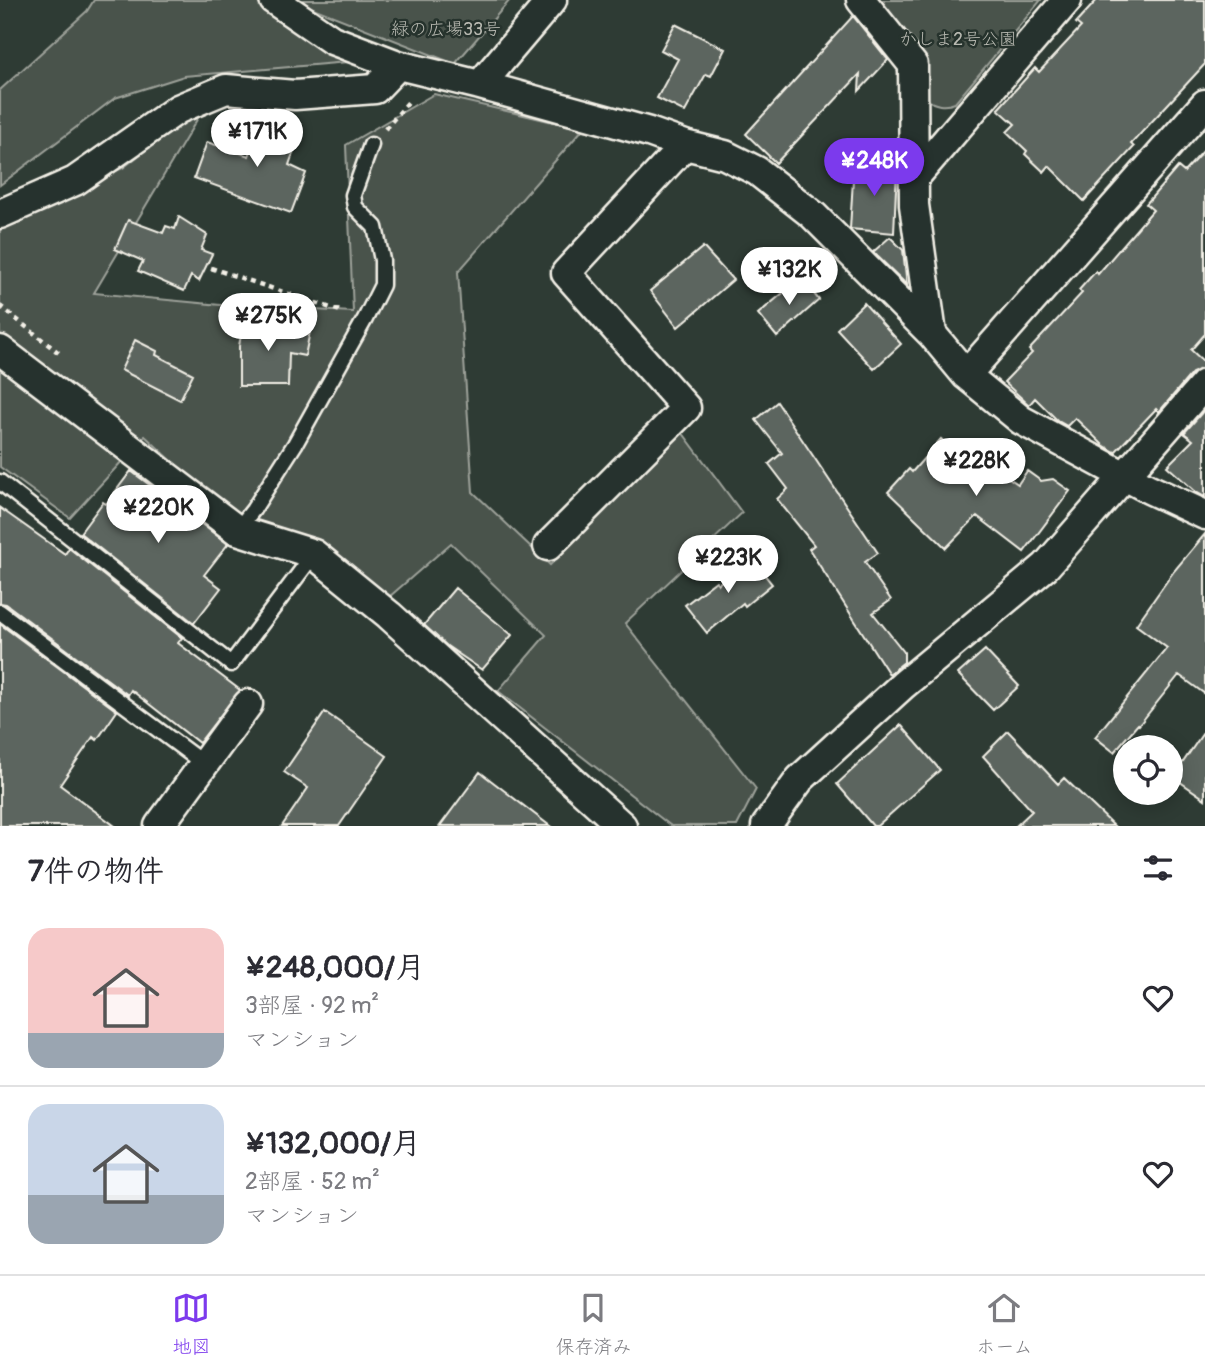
<!DOCTYPE html>
<html lang="ja">
<head>
<meta charset="utf-8">
<style>
  body { margin:0; font-family:Pangolin,"Klee One",sans-serif; background:#f2f2f3; color:#2b2b33; height:100vh; display:flex; flex-direction:column; font-size:26px; white-space:nowrap }
  * { box-sizing:border-box; margin:0 }
  p { font-size:23px; color:#7c7c81 }
  .icon { flex:none; width:38px; height:38px; fill:none; stroke:currentColor; stroke-width:2; stroke-linecap:round; stroke-linejoin:round }
  .map { position:relative; height:826px; overflow:hidden }
  .sheet { display:flex; flex-direction:column; background:#fff; flex:1 }
  .sheet>* { flex:none }
  .fabs { position:absolute; left:1113px; top:735px; display:grid; gap:14px }
  .fabs a { display:grid; place-items:center; width:70px; height:70px; border-radius:50%; background:#fff; box-shadow:0 4px 18px #0003; font-size:35px }
  .price { position:absolute; translate:-50% -60px; padding:0 16px; border-radius:24px; background:#fff; color:#222; font-size:23px; line-height:46px; filter:drop-shadow(0 2px 4px #0008) }
  .price::after { content:''; position:absolute; left:50%; top:42px; width:21px; height:16px; margin-left:-10px; background:inherit; clip-path:polygon(0 0,100% 0,50% 100%) }
  .price.current { background:#7c3aed; color:#fff }
  ul { padding:0; list-style:none }
  li { display:flex; align-items:center; gap:21px; height:175px; padding:0 28px }
  li+li { border-top:2px solid #e1e1e2 }
  li span { display:grid; place-items:center; flex:none; width:196px; height:140px; border-radius:21px; color:#555 }
  li>.icon { margin-inline-start:auto }
  span .icon { width:84px; height:84px; fill:#fffc; stroke-width:1 }
  li b { font-size:30px }
  h2 { display:flex; justify-content:space-between; align-items:center; height:84px; padding:0 28px; font-size:30px }
  .tab-bar { display:flex; justify-content:space-around; align-items:center; height:98px; border-top:2px solid #e1e1e2; background:#fff; font-size:19px; color:#7c7c81 }
  .tab-bar a { display:grid; justify-items:center; gap:4px }
  .tab-bar .current { color:#7c3aed }
  .map>svg:first-child { display:block }
  .green { fill:#48524c; stroke:#9ea29a; stroke-width:2 }
  .building { fill:#5c655e; stroke:#f4f1e8; stroke-width:2 }
  .lines { fill:none; stroke-linecap:round; stroke-linejoin:round }
  .lane-casing { stroke:#f4f1e8; stroke-width:19 }
  .street-casing { stroke:#f4f1e8; stroke-width:33 }
  .path { stroke:#f4f1e8; stroke-width:4.5; stroke-dasharray:5 5; stroke-linecap:butt }
  .lane { stroke:#26332d; stroke-width:14 }
  .street { stroke:#26332d; stroke-width:28 }
  .labels { text-anchor:middle; dominant-baseline:central; stroke-width:5; stroke-linejoin:round; paint-order:stroke }
  .park-label { font-size:18px; fill:#b8b9b1; stroke:#26332d }
</style>
</head>
<body>
<div class="map">
<svg width="1205" height="826" viewBox="0 0 1205 826">
  <rect width="100%" height="100%" fill="#2e3b34"/>
  <filter id="ink" filterUnits="userSpaceOnUse"><feTurbulence type="fractalNoise" baseFrequency=".0143" numOctaves="2"/><feDisplacementMap in="SourceGraphic" scale="14" xChannelSelector="R" yChannelSelector="G"/><feConvolveMatrix kernelMatrix="1 2 1 2 8 2 1 2 1" color-interpolation-filters="sRGB"/></filter>
  <g filter="url(#ink)">
    <path class="green" d="M94,0H260L360,61L184,76L115,98L0,185V90L87,11Z
      M297,0H510L455,64L295,1Z
      M877,0H1041L955,103C945,107 934,106 926,98Z
      M434,94L583,129L458,272L473,492L550,565L682,432L742,513L625,623L756,789L737,826H671L498,691L546,635L451,543L381,604L240,524L145,436L70,518L0,467V224L123,168L208,101L94,293L231,306L353,312L346,145Z"/>
    <path class="building" d="M1097,0H1205V64L1131,144L1134,147L1084,201L1049,166L1044,172L1025,154L1027,151L1007,132L1015,124L998,109L1035,68L1039,72L1081,27L1076,23Z
      M853,16L888,60L859,91L860,74L776,163L746,134Z
      M675,24L725,49L711,76L706,74L685,112L657,98L678,59L661,50Z
      M263,120L299,136L289,165L306,173L291,213L194,178L207,142L249,156Z
      M1205,149V334L1191,350L1205,363V368L1192,373L1159,412L1156,409L1115,452L1103,445L1075,418L1067,426L1058,421L1035,398L1029,405L1004,382L1032,353L1029,350L1082,293L1079,290L1096,271L1098,274L1153,210L1146,204L1178,167L1184,172Z
      M854,163L897,166L894,233L850,229Z
      M179,217L207,235L201,250L212,254L199,281L191,276L184,291L138,271L143,261L115,249L128,220L163,233L166,226L175,229Z
      M890,237L903,250L907,285L873,252Z
      M703,247L733,280L678,327L650,291Z
      M801,278L819,300L777,337L758,314Z
      M864,303L901,344L874,369L837,329Z
      M244,318L310,331L305,356L289,353L288,386H239V346Z
      M135,340L157,351L156,355L193,374L180,400L121,370Z
      M777,402L878,553L865,562L891,600L873,613L904,652V662L889,674L809,549L814,545L777,499L788,489L769,464L782,453L756,420Z
      M1205,409V497L1196,492L1167,466L1193,440L1184,433Z
      M941,439L981,473L988,464L1018,484L1027,471L1041,481L1053,479L1070,491L1024,552L977,516L946,548L888,492L909,469L912,472Z
      M131,471L228,544L204,575L221,588L194,623L80,533L103,502L106,504Z
      M0,508L65,554L69,548L182,638L178,643L240,690L199,743L131,690L128,695L6,604L0,603Z
      M1205,534V694L1179,675L1139,725L1138,724L1114,752L1095,737L1167,648L1136,625L1174,571Z
      M751,558L772,584L745,606L743,603L707,633L685,605L716,581L718,584Z
      M455,588L512,635L482,670L447,646L424,625Z
      M0,624L117,711L97,740L93,737L60,785L115,826H0Z
      M985,650L1019,686L993,710L958,674Z
      M325,712L387,756L339,826H282L308,788L284,772Z
      M901,725L940,770L877,826H873L837,784Z
      M1205,730V799L1173,777Z
      M1008,731L1058,784L1064,778L1114,826H1016L1032,811L983,756Z
      M480,772L550,826H440Z"/>
    <g class="lines">
      <defs>
        <path id="lane" d="M0,482L231,664L314,554
          M237,530L253,510L295,444L365,319L382,285V260L375,227L355,207L353,195L371,145
          M0,612L204,764"/>
        <path id="street" d="M274,0L332,40L398,65L480,85L649,132L685,145L725,155L757,171L813,215L932,334L966,375L1021,420L1149,489L1205,515
          M861,0L913,65L914,205L932,334
          M480,85L552,0
          M915,177L1067,0
          M0,214L75,181L178,109L226,89L295,95L375,89L398,65
          M0,350L237,530L314,554L389,615L622,826
          M966,375L1205,104
          M548,546L686,408L566,273L685,145
          M159,826L248,704
          M766,826L800,779L903,685L1046,566L1205,384"/>
      </defs>
      <use href="#lane" class="lane-casing"/>
      <use href="#street" class="street-casing"/>
      <path class="path" d="M385,129L411,99
        M211,268L343,312
        M0,306L59,353"/>
      <use href="#lane" class="lane"/>
      <use href="#street" class="street"/>
    </g>
  </g>
  <g class="labels">
    <g class="park-label">
      <text x="446" y="29">緑の広場33号</text>
      <text x="958" y="39">かしま2号公園</text>
    </g>
  </g>
</svg>
<div class="fabs">
<a><svg class="icon" aria-label="locate" viewBox="0 0 24 24"><circle cx="12" cy="12" r="6"/><path d="M12 2v4M12 18v4M2 12h4M18 12h4"/></svg></a>
</div>
<b class="price" style="left:257px;top:169px">¥171K</b>
<b class="price current" style="left:874px;top:198px">¥248K</b>
<b class="price" style="left:789px;top:307px">¥132K</b>
<b class="price" style="left:268px;top:353px">¥275K</b>
<b class="price" style="left:976px;top:498px">¥228K</b>
<b class="price" style="left:158px;top:545px">¥220K</b>
<b class="price" style="left:728px;top:595px">¥223K</b>
</div>
<section class="sheet">
<h2>7件の物件<svg class="icon" aria-label="filters" viewBox="0 0 24 24"><path d="M4 7h16M4 17h16"/><circle cx="9" cy="7" r="2"/><circle cx="15" cy="17" r="2"/></svg></h2>
<ul>
<li><span style="background:linear-gradient(#f6c9c9 75%,#9aa5b1 0)"><svg class="icon" aria-label="home" viewBox="0 0 24 24"><path d="M3 11l9-7 9 7M6 9v11h12V9"/></svg></span><div><b>¥248,000/月</b><p>3部屋 · 92 m²</p><p>マンション</p></div><svg class="icon" aria-label="heart" viewBox="0 0 24 24"><path d="M12 20l-8-8c-3-5 5-10 8-4 3-6 11-1 8 4z"/></svg></li>
<li><span style="background:linear-gradient(#c9d6e8 65%,#9aa5b1 0)"><svg class="icon" aria-label="home" viewBox="0 0 24 24"><path d="M3 11l9-7 9 7M6 9v11h12V9"/></svg></span><div><b>¥132,000/月</b><p>2部屋 · 52 m²</p><p>マンション</p></div><svg class="icon" aria-label="heart" viewBox="0 0 24 24"><path d="M12 20l-8-8c-3-5 5-10 8-4 3-6 11-1 8 4z"/></svg></li>
</ul>
</section>
<nav class="tab-bar">
<a class="current"><svg class="icon" aria-label="map" viewBox="0 0 24 24"><path d="M3 6l6-2 6 2 6-2v14l-6 2-6-2-6 2zM9 4v14M15 6v14"/></svg>地図</a>
<a><svg class="icon" aria-label="saved" viewBox="0 0 24 24"><path d="M7 4h10v16l-5-4-5 4z"/></svg>保存済み</a>
<a><svg class="icon" aria-label="home" viewBox="0 0 24 24"><path d="M3 11l9-7 9 7M6 9v11h12V9"/></svg>ホーム</a>
</nav>
</body>
</html>
